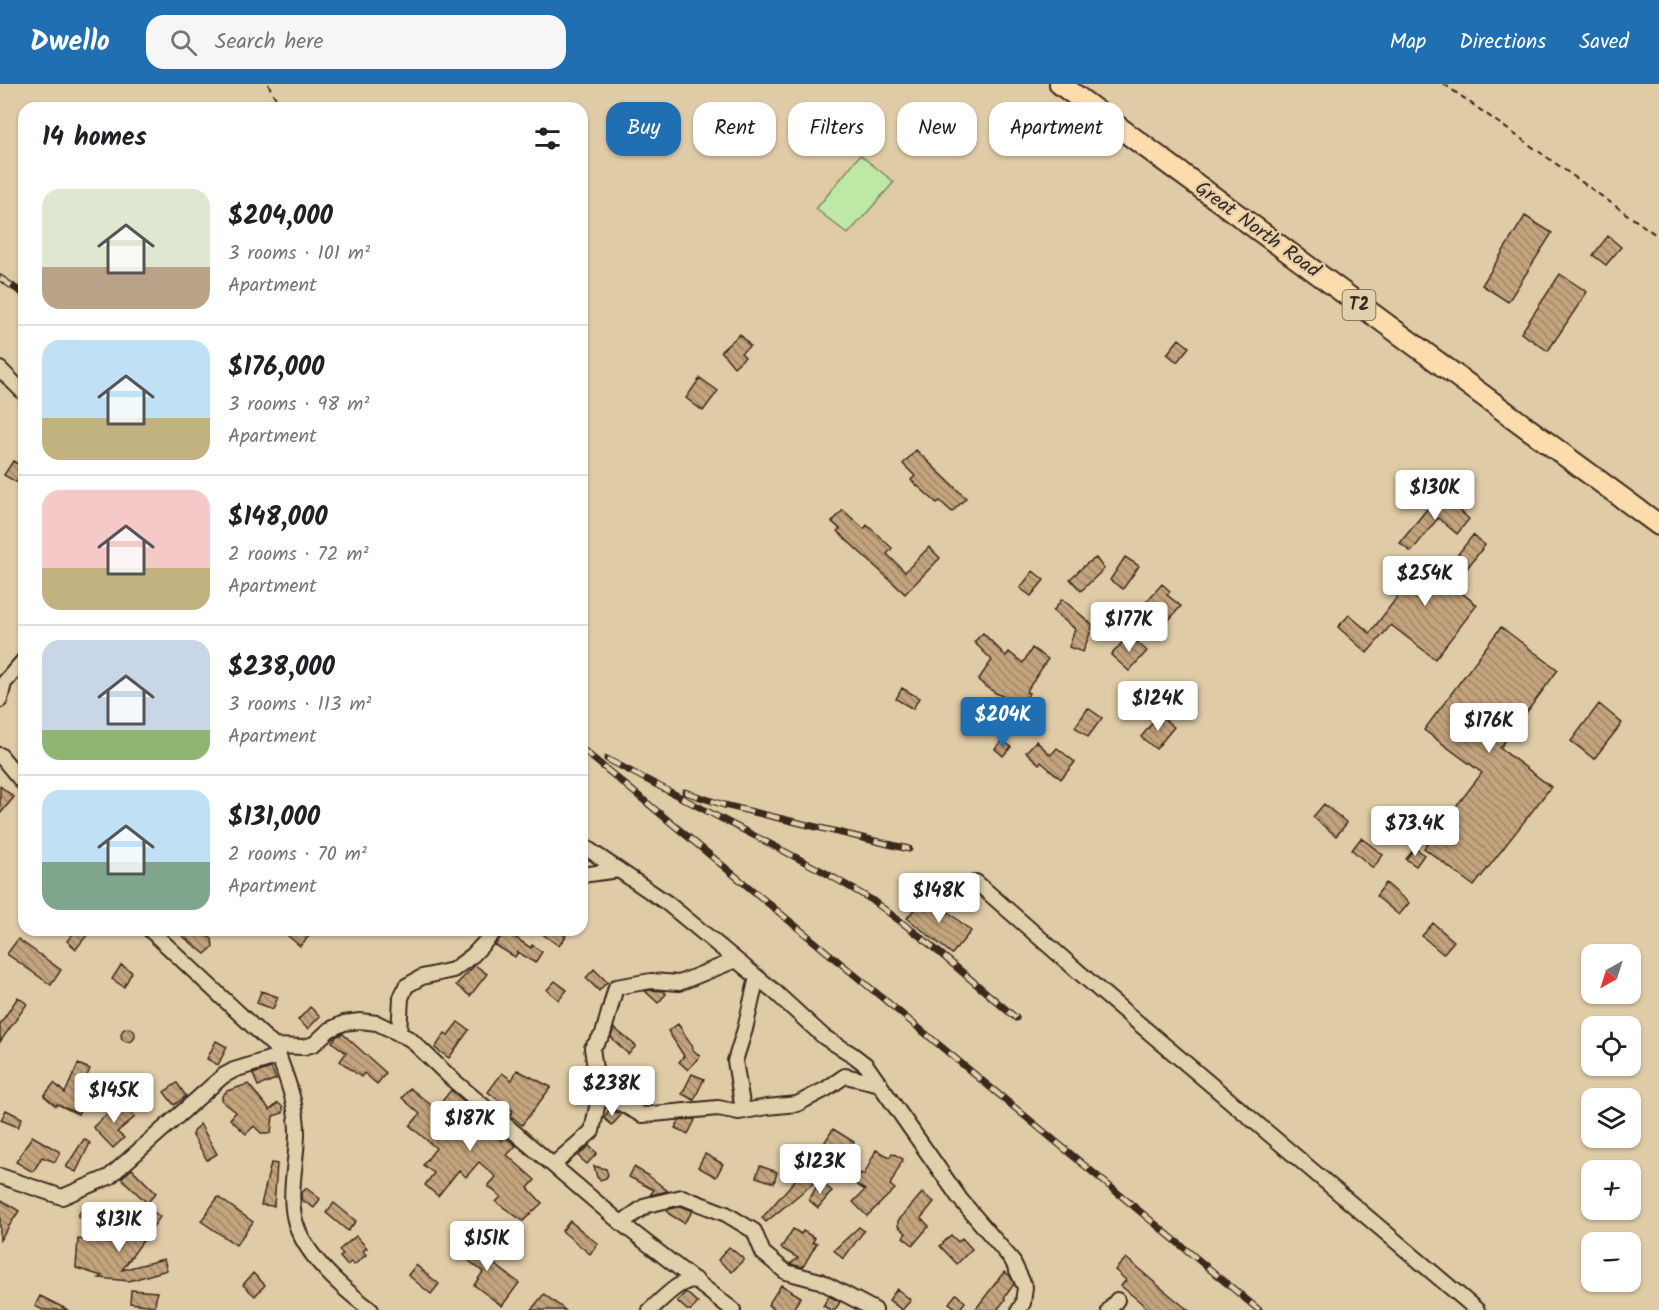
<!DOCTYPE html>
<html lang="en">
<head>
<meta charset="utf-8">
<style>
  body { margin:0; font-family:Kalam,sans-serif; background:#f6f6f6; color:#202124; height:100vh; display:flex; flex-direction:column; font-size:22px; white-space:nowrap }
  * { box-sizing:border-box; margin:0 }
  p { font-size:20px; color:#757577 }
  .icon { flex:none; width:33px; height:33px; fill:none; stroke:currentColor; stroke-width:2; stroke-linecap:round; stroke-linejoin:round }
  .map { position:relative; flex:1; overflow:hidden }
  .panel { position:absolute; left:18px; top:18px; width:570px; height:834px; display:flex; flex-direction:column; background:#fff; border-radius:18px; box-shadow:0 2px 4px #0004 }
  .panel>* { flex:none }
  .top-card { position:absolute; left:606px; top:18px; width:570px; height:54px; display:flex; gap:12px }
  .needle { width:39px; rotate:219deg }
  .fabs { position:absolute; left:1581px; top:860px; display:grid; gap:12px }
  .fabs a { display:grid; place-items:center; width:60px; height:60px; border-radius:12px; background:#fff; box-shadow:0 2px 4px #0004; font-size:30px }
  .price { position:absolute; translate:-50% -51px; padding:0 14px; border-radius:6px; background:#fff; color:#222; font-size:20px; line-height:39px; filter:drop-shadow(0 2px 3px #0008) }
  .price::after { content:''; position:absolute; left:50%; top:36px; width:18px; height:14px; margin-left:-9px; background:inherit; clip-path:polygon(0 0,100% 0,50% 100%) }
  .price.current { background:#1f6fb2; color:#fff }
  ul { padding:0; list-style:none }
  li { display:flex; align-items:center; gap:18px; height:150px; padding:0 24px }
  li+li { border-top:2px solid #e0e0e0 }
  li span { display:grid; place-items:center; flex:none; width:168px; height:120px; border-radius:18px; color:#555 }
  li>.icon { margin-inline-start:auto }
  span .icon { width:72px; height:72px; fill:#fffc; stroke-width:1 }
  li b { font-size:26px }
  h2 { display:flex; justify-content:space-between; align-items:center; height:72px; padding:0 24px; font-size:26px }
  .tag { padding:0 21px; border-radius:18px; background:#fff; box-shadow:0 2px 4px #0004; font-size:21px; line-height:54px }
  .tag.current { background:#1f6fb2; color:#fff }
  header { display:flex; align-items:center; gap:36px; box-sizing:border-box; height:84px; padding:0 30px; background:#1f6fb2; color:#fff }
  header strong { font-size:28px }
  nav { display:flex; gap:33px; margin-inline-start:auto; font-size:21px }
  .search { width:420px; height:54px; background:#f6f6f6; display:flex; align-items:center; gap:15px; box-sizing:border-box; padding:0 21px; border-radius:18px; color:#757577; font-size:22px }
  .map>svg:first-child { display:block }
  .garden { fill:#bde8a5; stroke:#7c8962; stroke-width:1.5 }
  .building { fill:url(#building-back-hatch); stroke:#3b2a1e; stroke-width:1.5 }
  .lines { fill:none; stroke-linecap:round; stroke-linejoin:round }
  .minor-casing { stroke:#3b2a1e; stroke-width:18 }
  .highway-casing { stroke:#3b2a1e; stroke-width:24 }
  .path { stroke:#3b2a1e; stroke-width:2; stroke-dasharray:6 4.5; stroke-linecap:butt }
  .minor { stroke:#e2d0ad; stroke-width:14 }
  .highway { stroke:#fcdcac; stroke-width:20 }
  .rail-casing { stroke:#3b2a1e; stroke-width:7 }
  .rail { stroke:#e2d0ad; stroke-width:4.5; stroke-dasharray:14; stroke-linecap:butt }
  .labels { text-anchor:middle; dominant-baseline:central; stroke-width:4.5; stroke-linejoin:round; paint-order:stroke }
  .shield { fill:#e2d0ad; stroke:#6d5c49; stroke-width:1.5 }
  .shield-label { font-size:18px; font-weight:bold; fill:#3b2a1e }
  .street-label { font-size:20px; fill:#3b2a1e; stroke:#e2d0ad }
</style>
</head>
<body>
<header>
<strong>Dwello</strong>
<div class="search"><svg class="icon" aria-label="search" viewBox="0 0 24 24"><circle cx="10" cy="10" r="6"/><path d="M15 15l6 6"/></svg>Search here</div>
<nav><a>Map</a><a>Directions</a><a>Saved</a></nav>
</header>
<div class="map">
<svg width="1659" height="1226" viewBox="0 0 1659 1226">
  <defs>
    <pattern id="building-back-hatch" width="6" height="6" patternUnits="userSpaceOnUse" patternTransform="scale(1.5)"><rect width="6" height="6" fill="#c4a47d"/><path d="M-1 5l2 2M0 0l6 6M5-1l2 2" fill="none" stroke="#a08666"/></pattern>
  </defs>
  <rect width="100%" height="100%" fill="#e0cba7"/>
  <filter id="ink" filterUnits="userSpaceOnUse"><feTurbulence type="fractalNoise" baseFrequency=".0167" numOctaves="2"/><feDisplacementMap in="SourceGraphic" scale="12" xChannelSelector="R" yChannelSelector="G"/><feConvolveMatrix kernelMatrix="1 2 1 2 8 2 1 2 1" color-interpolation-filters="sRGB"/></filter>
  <g filter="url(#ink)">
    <path class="garden" d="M860,71L894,98L848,150L816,125Z"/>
    <path class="building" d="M1525,132L1552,149L1508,218L1482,201Z
      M1608,152L1621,163L1606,181L1593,171Z
      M1560,190L1587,208L1548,267L1521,249Z
      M740,250L750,262L741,269L745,273L734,283L721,267Z
      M1179,255L1189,263L1177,278L1167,270Z
      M700,294L718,307L703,327L686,314Z
      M916,366L966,414L952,428L940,417L937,419L911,396L915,392L903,380Z
      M13,377L24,384L16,398L4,391Z
      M1440,409L1469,435L1457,450L1438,434L1411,468L1400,459L1427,425L1433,413Z
      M843,426L864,445L867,441L892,464L887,470L905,488L929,463L940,474L905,510L837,447L840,445L832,438Z
      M1473,451L1485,461L1453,502L1477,521L1435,575L1391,541L1367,569L1338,543L1349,531L1370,549L1423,479L1441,492Z
      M1125,473L1139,482L1123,505L1110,496Z
      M1096,474L1104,485L1081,507L1070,495L1086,480Z
      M1033,487L1044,496L1031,512L1020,504Z
      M1162,500L1170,507L1167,511L1181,522L1168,537L1146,518Z
      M1062,515L1093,541L1083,568L1069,563L1075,545L1053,527Z
      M1501,543L1558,586L1500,664L1551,703L1474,802L1424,764L1482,689L1424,646Z
      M983,549L1006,572L1009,568L1023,579L1032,564L1048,575L1026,608L1029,609L1022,622L994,608L978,596L992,576L974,558Z
      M1129,551L1147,567L1129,587L1111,571Z
      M902,604L919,614L913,625L896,615Z
      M1599,620L1622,639L1594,675L1571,657Z
      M1088,624L1102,634L1088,653L1075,643Z
      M1159,631L1174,643L1156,665L1141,653Z
      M1003,656L1011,663L1003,672L995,665Z
      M1036,657L1051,671L1057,664L1075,678L1061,695L1041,678L1039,680L1026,668Z
      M0,702L14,713L0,730Z
      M1324,720L1347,739L1336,752L1313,733Z
      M1361,754L1383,771L1373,784L1352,766Z
      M1415,764L1424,771L1416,782L1406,775Z
      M1386,799L1409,819L1399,831L1376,812Z
      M927,810L971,847L952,870L907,834Z
      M1433,839L1454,857L1443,870L1422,852Z
      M76,846H91L76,865L67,857Z
      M175,846H198L212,855L213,863L205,870Z
      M281,846H302L309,852L300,862Z
      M537,846H556L566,852L559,862Z
      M505,847L531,864L532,861L542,868L535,879L518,868L515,873L495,861Z
      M18,855L61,886L51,901L7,870Z
      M121,881L132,888L124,903L112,895Z
      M475,881L487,890L470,912L456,901Z
      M594,885L607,898L599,907L586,894Z
      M555,897L567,906L559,916L547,906Z
      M651,906L663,907L666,910L658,919L645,907Z
      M261,907L278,913L273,925L257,919Z
      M18,913L27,920L0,958V940Z
      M310,923L320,932L308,945L298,936Z
      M458,938L469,946L449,974L435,964L445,949L448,951Z
      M678,940L693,963L692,965L700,972L688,986L679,978L684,972L668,947Z
      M614,944L636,962L628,970L611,953Z
      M121 951a7 7 0 1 1 14 0a7 7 0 1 1-14 0Z
      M343,950L386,989L377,1000L364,989L361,993L340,977L346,969L332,958L337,952Z
      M216,957L227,963L218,981L207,975Z
      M78,980L90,985L77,1014L85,1018L78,1030L57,1020L56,1022L44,1012L54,999L65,1009Z
      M271,984L276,995L258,1002L253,990Z
      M517,986L551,1003L522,1041L510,1031L513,1027L488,1008L502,989L512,996Z
      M692,990L704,995L694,1016L682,1010Z
      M177,999L186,1012L174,1021L164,1008Z
      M248,1000L270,1026L278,1019L283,1023V1029L273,1032L271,1049H261L254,1042L246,1050L230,1035L236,1028L222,1017V1012L227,1007Z
      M410,1004L436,1025L451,1006L481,1032L477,1037L502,1057L506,1053L516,1062L507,1071L535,1096L528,1104L542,1119L523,1137L496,1118L501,1113L488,1102L496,1093L479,1078L466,1093L459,1086L438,1112L425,1101L434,1089L423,1081L436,1064L410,1042L420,1030L402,1014Z
      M121,1016L135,1033L117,1048L124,1054L113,1064L93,1043Z
      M6,1026L22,1034L18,1043L1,1036Z
      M609,1026L622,1030L612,1041L604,1034Z
      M693,1035L695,1036L688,1050L675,1044L679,1037Z
      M200,1040L217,1070L207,1076L192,1050Z
      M833,1045L854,1058L844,1074L834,1068L813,1092L817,1096L766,1138L762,1134L825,1062L823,1061Z
      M32,1052L60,1068L55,1078L42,1073L33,1088L16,1078Z
      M84,1055L90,1059L76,1088L66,1083Z
      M589,1062L597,1069L587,1080L578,1072Z
      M876,1066L890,1073L892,1069L903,1075L890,1101L895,1105L867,1132L853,1118L865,1106L854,1099L861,1089L864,1091Z
      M705,1070L723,1080L716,1093L698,1083Z
      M271,1079L277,1080L274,1122L261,1121Z
      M594,1082L606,1085L608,1091L606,1094L600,1096L597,1093Z
      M760,1082L777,1088L774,1099L756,1093Z
      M634,1083L649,1092L668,1107L650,1111L654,1106L629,1093Z
      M132,1085L156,1109L147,1119L121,1094Z
      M820,1097L832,1107L818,1124L809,1116Z
      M306,1104L320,1115L314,1124L301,1115V1110Z
      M922,1109L934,1118L921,1134L929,1142L913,1161L903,1153L906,1149L898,1142V1137Z
      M218,1113L253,1138L236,1161L201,1137Z
      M0,1115L19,1127L0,1156Z
      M334,1119L356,1137L348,1147L326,1129Z
      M84,1122L93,1128L87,1138L78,1132Z
      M681,1122L693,1127L684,1139L669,1130L667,1126Z
      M151,1126L160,1133L122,1186L164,1175L167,1186L129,1197L99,1194L102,1192L76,1184L78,1155L122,1161L112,1154L124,1134L138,1143Z
      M570,1137L598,1160L590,1170L562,1147Z
      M859,1143L864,1147L843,1175L834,1166Z
      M793,1145L801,1150L803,1147L815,1154L812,1159H817L803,1183L790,1180L798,1174L781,1164Z
      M464,1150L478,1160L475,1165L519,1199L502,1222L474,1201L483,1188L453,1164Z
      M951,1151L958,1158L962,1154L972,1165L957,1180L940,1162Z
      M356,1152L367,1164L363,1167L366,1171L354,1181L351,1178L347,1181L340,1173L343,1170L339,1166Z
      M729,1163L744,1175L732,1188L718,1176Z
      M1126,1174L1154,1198L1188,1226H1150L1121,1202L1126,1196L1115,1186Z
      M416,1181L439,1200L431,1210L408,1191Z
      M1004,1188L1010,1192L1014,1200L1004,1214L1005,1216L997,1226H975Z
      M253,1189L265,1201L255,1212L243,1201Z
      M781,1201L801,1213L792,1226H776L768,1221Z
      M897,1205L911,1216L902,1226L889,1216Z
      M131,1206L157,1208L155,1222L130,1219Z
      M686,1208L698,1219L691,1226H687L677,1217Z
      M544,1210L565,1226H531Z
      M956,1210L965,1218L959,1226L949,1219Z
      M40,1212L68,1226H43L35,1222Z
      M829,1212L840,1218L835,1226H830L823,1222Z"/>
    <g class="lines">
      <defs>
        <path id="minor" d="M0,285L24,309
          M0,616L4,599L24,576
          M0,671L24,700
          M582,761L667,819L774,907L824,953L853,971L866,981L960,1115L1012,1176L1025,1203L1023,1219L1019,1226
          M582,791L619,786
          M976,798L1104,910L1477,1226
          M150,846L274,962L304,963L314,960L329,946L344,939L360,937L377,939L410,955L453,996L621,1139L733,1226
          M399,950L401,914L406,902L422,893L453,886L473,871L496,846
          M276,965C286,993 297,1018 297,1049C297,1078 287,1111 296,1140C307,1174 343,1205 371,1226
          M599,1013L622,1020L642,1031L718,1024L739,1028L742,1020L735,977L745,945L757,893
          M739,1028L767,1023L797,1020L826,1005L845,992L880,1000
          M553,1081L592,1047L599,1013L592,964L603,950L616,903L651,897L679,899L736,876
          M0,1092L62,1113L109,1093L223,992L234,986L279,972
          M621,1139L647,1121L682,1113L726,1130L754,1147L763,1169L786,1188L820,1197L875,1226
          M650,1226C663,1215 678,1196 696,1196
          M1109,1226L1117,1216"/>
        <path id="highway" d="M1060,0L1659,441"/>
      </defs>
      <use href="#minor" class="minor-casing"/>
      <use href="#highway" class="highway-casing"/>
      <path class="path" d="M268,0L281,24
        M1444,0L1659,153"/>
      <use href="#minor" class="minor"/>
      <use href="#highway" class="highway"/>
      <defs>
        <path id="rail" d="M0,194L24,210
          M582,665L1259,1226
          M607,675L824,788L872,816L921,853L1016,934
          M685,708L724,721L909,765"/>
      </defs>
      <use href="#rail" class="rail-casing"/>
      <use href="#rail" class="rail"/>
    </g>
  </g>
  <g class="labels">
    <rect class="shield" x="1342.5" y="206" width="33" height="30" rx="4.5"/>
    <g class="shield-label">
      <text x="1359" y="221">T2</text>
    </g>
    <g class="street-label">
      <text transform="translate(1257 146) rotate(36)">Great North Road</text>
    </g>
  </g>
</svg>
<div class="fabs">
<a><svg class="needle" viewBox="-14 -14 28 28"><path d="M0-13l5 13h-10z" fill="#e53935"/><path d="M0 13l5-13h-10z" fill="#757577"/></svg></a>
<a><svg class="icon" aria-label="locate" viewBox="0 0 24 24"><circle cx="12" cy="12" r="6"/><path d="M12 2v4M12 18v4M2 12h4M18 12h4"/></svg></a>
<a><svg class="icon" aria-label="layers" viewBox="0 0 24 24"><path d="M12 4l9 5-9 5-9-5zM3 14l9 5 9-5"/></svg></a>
<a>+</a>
<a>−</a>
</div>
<b class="price" style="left:1435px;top:437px">$130K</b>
<b class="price" style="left:1425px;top:523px">$254K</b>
<b class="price" style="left:1129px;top:569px">$177K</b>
<b class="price" style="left:1158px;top:648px">$124K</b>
<b class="price current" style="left:1003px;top:664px">$204K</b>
<b class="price" style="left:1489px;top:670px">$176K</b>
<b class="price" style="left:1415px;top:773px">$73.4K</b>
<b class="price" style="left:939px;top:840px">$148K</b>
<b class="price" style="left:612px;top:1033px">$238K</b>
<b class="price" style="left:114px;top:1040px">$145K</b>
<b class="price" style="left:470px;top:1068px">$187K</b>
<b class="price" style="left:820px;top:1111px">$123K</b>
<b class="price" style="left:119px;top:1169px">$131K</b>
<b class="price" style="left:487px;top:1188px">$151K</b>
<div class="top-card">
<a class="tag current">Buy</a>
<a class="tag">Rent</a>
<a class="tag">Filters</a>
<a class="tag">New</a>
<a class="tag">Apartment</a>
</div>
<section class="panel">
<h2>14 homes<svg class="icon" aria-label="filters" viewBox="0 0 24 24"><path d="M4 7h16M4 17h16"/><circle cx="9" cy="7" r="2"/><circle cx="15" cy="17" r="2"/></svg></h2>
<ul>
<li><span style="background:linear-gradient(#dfe7d0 65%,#b9a48a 0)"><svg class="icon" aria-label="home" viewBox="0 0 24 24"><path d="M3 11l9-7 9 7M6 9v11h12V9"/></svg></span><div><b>$204,000</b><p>3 rooms · 101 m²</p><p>Apartment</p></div></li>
<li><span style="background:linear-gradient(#bfe0f5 65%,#c2b280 0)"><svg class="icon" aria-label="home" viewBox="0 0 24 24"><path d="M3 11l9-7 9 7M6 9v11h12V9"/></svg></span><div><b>$176,000</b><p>3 rooms · 98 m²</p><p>Apartment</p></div></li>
<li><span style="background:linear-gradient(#f6c9c9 65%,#c2b280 0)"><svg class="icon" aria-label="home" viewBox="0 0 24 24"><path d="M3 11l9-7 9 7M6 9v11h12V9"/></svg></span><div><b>$148,000</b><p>2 rooms · 72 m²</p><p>Apartment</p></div></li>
<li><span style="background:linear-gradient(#c9d6e8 75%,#8fb573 0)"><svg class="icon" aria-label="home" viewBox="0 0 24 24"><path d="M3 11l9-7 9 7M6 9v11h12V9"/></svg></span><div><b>$238,000</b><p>3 rooms · 113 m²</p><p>Apartment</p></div></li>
<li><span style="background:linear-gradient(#bfe0f5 60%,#7fa58c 0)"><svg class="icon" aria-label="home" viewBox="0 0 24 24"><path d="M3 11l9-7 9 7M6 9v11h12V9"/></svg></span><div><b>$131,000</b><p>2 rooms · 70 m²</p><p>Apartment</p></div></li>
</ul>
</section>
</div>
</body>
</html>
